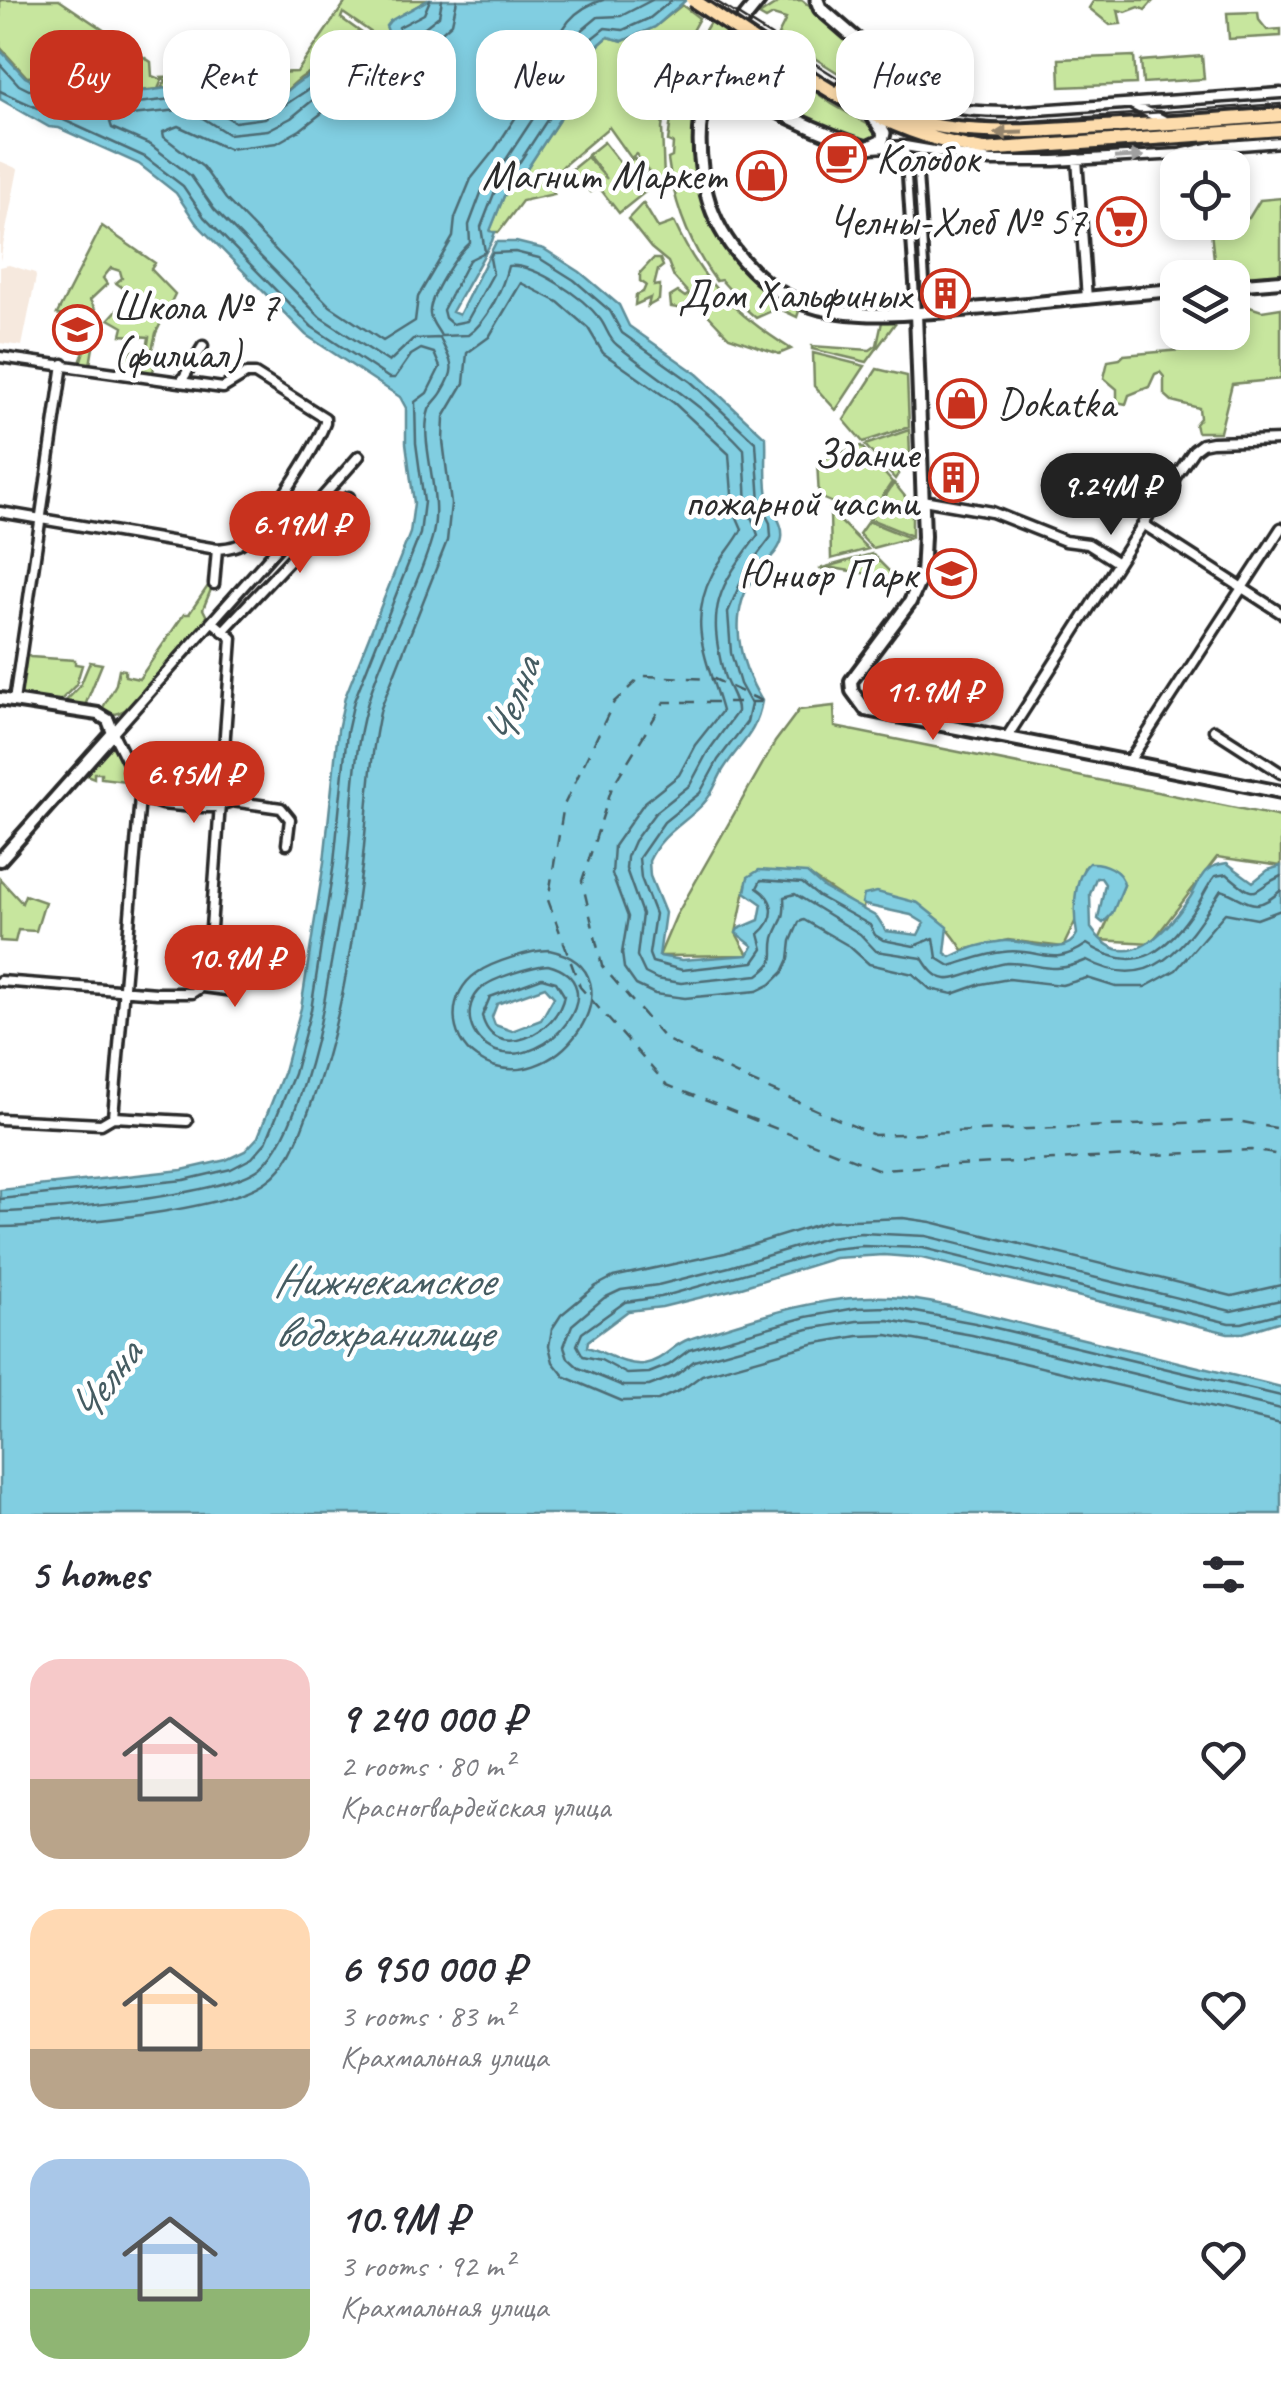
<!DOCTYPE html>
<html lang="en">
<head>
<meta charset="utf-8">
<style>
  body { margin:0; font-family:Caveat,sans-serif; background:#f7f7f7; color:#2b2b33; height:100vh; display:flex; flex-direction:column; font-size:38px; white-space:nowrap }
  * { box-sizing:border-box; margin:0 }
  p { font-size:32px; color:#7c7c81 }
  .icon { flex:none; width:55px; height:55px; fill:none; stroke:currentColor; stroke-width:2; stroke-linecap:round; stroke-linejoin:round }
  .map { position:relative; height:1514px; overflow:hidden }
  .details { display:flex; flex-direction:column; background:#fff; flex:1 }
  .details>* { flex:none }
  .guide { position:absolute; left:30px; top:30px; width:1222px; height:90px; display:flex; gap:20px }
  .controls { position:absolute; left:1160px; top:150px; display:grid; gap:20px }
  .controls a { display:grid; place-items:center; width:90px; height:90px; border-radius:20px; background:#fff; box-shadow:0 5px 15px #0003; font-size:50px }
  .price { position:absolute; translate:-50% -85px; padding:0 22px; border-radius:35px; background:#c8321e; color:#fff; font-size:32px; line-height:65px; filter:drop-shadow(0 2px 5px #0008) }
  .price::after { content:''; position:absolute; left:50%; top:60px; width:30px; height:22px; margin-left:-15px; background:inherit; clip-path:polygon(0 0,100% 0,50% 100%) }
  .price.on { background:#222; color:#fff }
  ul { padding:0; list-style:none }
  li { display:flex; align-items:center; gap:30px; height:250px; padding:0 30px }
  li span { display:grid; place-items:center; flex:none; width:280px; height:200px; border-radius:30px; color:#555 }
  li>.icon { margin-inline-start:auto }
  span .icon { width:120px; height:120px; fill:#fffc; stroke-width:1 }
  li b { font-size:42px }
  h2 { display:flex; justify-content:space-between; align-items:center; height:120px; padding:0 30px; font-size:42px }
  .tag { padding:0 35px; border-radius:30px; background:#fff; box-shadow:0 5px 15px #0003; font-size:35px; line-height:90px }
  .tag.on { background:#c8321e; color:#fff }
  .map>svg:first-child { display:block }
  .built { fill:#f6e9de }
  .green { fill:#c7e69e; stroke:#798864; stroke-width:2.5 }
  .water { fill:#81cee1; stroke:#5f8d98; stroke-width:2.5; fill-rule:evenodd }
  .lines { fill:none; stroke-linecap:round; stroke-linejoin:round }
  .shore { stroke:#4d6c74; stroke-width:2.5 }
  .ferry { stroke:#455c62; stroke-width:2.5; stroke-dasharray:12 10; stroke-linecap:butt }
  .pedestrian-casing { stroke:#2b2b2b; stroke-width:14 }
  .minor-casing { stroke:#2b2b2b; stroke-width:15 }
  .tertiary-casing { stroke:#2b2b2b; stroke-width:18 }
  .secondary-casing { stroke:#2b2b2b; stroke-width:19 }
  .primary-casing { stroke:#2b2b2b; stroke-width:20 }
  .pedestrian { stroke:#fff; stroke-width:6 }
  .minor { stroke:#fff; stroke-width:8 }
  .tertiary { stroke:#fff; stroke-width:10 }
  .secondary { stroke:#fff; stroke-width:11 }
  .primary { stroke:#fddcac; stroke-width:12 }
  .tram { stroke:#2b2b2b; stroke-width:2.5 }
  .primary-bridge-casing { stroke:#2b2b2b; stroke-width:20; stroke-linecap:butt }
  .primary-bridge { stroke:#fddcac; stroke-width:12 }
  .oneway { fill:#94846c }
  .oneway2 { fill:#a0a0a0 }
  .labels { text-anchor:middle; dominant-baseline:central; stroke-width:9; stroke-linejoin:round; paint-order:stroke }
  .poi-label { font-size:42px; fill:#2b2b2b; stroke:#fff; text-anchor:end }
  .water-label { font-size:45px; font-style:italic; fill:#455c62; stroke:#fff }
</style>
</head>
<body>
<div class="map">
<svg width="1281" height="1514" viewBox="0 0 1281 1514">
  <rect width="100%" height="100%" fill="#fff"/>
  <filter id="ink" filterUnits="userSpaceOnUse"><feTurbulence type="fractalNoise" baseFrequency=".01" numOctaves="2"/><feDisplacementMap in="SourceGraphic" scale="20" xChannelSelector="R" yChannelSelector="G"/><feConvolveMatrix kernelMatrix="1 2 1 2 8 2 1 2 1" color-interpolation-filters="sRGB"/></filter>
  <g filter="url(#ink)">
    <path class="built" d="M0,161L18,169L0,261Z
      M9,265L35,273L36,277L22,346L0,343V267Z"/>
    <path class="green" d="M0,0H59L151,62L152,76L162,80L158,89L137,91L122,84L120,94L84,90L51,81L49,71L42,66L36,76L27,77L0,47Z
      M347,0H428L397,17L388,44L343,13L341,18L380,46C359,40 320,66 302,77C289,86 280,100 265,107C255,111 244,110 234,113C212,94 188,90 162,87L166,81L162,77L297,72Z
      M802,0L891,75L900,102L854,83L778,35L786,19L773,15L766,19L759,15L781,1Z
      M1094,0H1154L1145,10L1139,7L1126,12L1118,10L1121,24L1110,25L1089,8Z
      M682,5L699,18L671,69L662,128L664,180L658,185L636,154L631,158L609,127L564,165L547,184L554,194L522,201L499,232H489L504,196L525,172L598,60L593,50L608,37L623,41L655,27Z
      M1258,12L1259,20L1267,30L1281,29V36L1229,39L1227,13Z
      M710,22L730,35L705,82L698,108L713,218L778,294L800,308L797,317L778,308L756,318L729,294L731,291L721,280L716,281C689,244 674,204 668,159L672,157L673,143L668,141C673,95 686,60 710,22Z
      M738,39L760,51L832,104L881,132L875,145C845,136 756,105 740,78C733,67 734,51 738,39Z
      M1134,56L1136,84L1060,87L1059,59Z
      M1202,56L1204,79L1143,83L1141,61Z
      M604,142L622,165L617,170L634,158L654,185L619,213L598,186L590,192L571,170L587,157L607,179L588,155Z
      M1281,198V274L1216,277L1210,223L1232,222L1233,219L1249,218L1260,200Z
      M643,203L658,228L674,222C702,283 734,313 791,349L779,354L729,337L696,302L689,310L671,307L670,297L678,292L685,297L689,294L674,277L668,262L651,248L628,219Z
      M102,226L155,263L151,269L175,294L156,333L149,363L154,365L153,374L121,370L125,355L134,351V356L146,357L149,337L121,335L123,327L109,319L117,310H125L134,319L143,312L142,300L136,297L130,301L126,290L116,283L122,278L120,271L111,268L103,278L107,284L90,300L95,309L89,315L95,319L99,315L105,331L96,330L90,365L80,363L92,326L57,314Z
      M653,259H660L663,266L658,270L654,286L660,285L659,300L648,306L650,298L635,305L636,295L643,292L646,285L640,281V273Z
      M1234,302L1262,311L1281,308V379L1232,384L1220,432H1197L1195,424L1200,418L1199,408L1172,401L1164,394V377L1160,372L1155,374L1149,387L1129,395L1126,404L1117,402V389L1104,378L1108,361L1120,359L1124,355L1227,346L1228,333L1232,332Z
      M882,322H896L867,362L812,349V346L870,350L877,345Z
      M813,353L865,366L836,410L814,386Z
      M877,369L907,376L909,427L863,442L844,420Z
      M909,430L910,456L895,479L865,445Z
      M861,446L892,482L868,518L819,497L817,461Z
      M894,483L912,505V536L870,519Z
      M830,511L868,549L831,559Z
      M868,521L910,538L872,548L859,534Z
      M872,554L897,579L833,568L819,569Z
      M214,558L212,587L203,609L209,621L134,706L116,714L101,711L116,684L119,669L125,670V676L139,679L184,614H189L208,586Z
      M25,639V653L30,657L75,660V664L82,665L76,685L58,703L24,698L19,693Z
      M90,662L102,664L84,708L63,704L80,686Z
      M834,706L835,727L1281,817V866L1217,857L1151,943L1099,940L1124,885L1084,868L1075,922L1063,947L1008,940L963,950C933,903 916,905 864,896L863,911L807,874L746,885L736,933L748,955L659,956L676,916L775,742L799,710Z
      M115,742L133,782L101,778V773H94V778L84,774L59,801L110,743Z
      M0,879L22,903L25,895L45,902L36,931L18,930L15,942L0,941Z"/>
    <path class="water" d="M428,0H686L655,27L623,41L608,37L593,50L598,60L525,172L504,196L490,231L495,232L492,241L452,312L459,315L496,242H516L544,249L580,272L619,305L629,326L697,374L766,438C767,457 764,482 769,501C773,514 784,523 782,538C780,553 762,564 754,576C727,616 739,663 762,701C756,735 740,743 723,770C716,782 713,794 703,804C683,825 662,833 649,861L650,876L665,913L659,956L682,960L748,955L753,946L736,933L738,929L759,920L762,904L745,892L748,877L759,870L807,873L824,888L877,917L886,931L918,935L924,923L911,915L865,905L862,903L864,895L877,892L918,903L948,927L945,953L951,957C968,948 985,943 1004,941C1027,939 1065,960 1077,934C1073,913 1073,878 1089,863C1103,862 1122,870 1124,885L1112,914L1103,923L1098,919L1105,884L1101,878H1096L1090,894L1091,928C1126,978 1165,933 1189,899C1195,891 1198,880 1205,872C1211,866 1218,864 1227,863L1253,882L1268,870L1281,866V1321L1243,1333H1228L922,1258L884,1255L835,1258L735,1289L662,1307L628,1311L588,1341L587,1347C606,1352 623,1366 644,1364C663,1361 672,1345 689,1339C751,1319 823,1294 889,1297C936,1300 984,1315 1030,1326C1114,1346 1197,1367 1281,1387V1514H0V1190L182,1170L226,1160L245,1151L258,1137L284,1071L301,1008L324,862L338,730L345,697L410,533L414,503L406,443V408L400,397L306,335L196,223L176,193L139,164L59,128L49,127L0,99V50L25,77L33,81L39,77L38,70L42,68L48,73L51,85C73,83 96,98 121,95L123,86C141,96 150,89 169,88C195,86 214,96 234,112C244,110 256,111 266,106C283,98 295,80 313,74C322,55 352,54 369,43L384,48L389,34L386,26L390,21ZM545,987L554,997L541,1020L512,1031L495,1025L492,1017L497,1004Z"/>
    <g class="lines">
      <path class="shore" d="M457,0L452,23L425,47L420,63L409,76L395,83L372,84L345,95L300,130L277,143L228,149L178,126L163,132L164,137L203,167L226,199L330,306L383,341L415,321L418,297L453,237L455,218L471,179L495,149L555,57C557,29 574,8 603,0
        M652,0L621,16L598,17L575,36L571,61L507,158L484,185L469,225L470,243C457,254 428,297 430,314C431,323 438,329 441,336L468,335C487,322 503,288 508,266C534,263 584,298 600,319C607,328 608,338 617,345C661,381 704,405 744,449L747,505L758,535C718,588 706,607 724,675C728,688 738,700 737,712L707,753L690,785L655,813L634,841L627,857L626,869L642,914L637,956L645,973L657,979L681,983L758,975C780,959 770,958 774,938C779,920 786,923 784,897L795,894L860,934L876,951L922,958C928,967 933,977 946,979C960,981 989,964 1008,963C1043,963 1051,976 1087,960C1155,997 1188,940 1221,890C1247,898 1253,917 1281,890
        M672,0L650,18L623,30L605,28L586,43L585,62L517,166L495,191L481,227L485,252L469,260L443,310L445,318L452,324L467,321L493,274L490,258L492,253L515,252L539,258L574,280L610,311L622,333L691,382L756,443L760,503L770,523L771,537L746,570L728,612L731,653L740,684L751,704L747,722L718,760L700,793L664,822L639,858L641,878L655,914L649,954L652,962L682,970L754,962L763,949L759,934C777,919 776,900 757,888L761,880L802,883L818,896L870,925L875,935L883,940L914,946L934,938L937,958L950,966C968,961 984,954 1003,952C1039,947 1052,969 1087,944C1140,978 1167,950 1198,904C1204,894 1208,885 1215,876L1227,874C1260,903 1250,890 1281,876
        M0,64L19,85L29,90L40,89L48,94L111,106L181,98L203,103L235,122L265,118L318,83L332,69L370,55L390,56L397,47L399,27L424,14L430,0
        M0,91L145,157L183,186L204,217L312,327L389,378H395L411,355L421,349L434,353L440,367L427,393L415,402L416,443L424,502L420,534L354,701L347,732L334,863L311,1010L294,1074L266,1142L252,1158L231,1169L184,1180L0,1199
        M549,950C648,971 553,1109 477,1058C447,1038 447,993 477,973C492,962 532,950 549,950Z
        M548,965C617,983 548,1070 496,1051C469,1041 460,1007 482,988C492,978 533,966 548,965Z
        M542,978L556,982L564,995C559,1032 494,1065 482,1016L490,997Z
        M0,1212C50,1211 224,1196 260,1168C296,1138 320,1032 327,985C334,946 342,906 347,866C352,821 352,774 361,730C374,662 413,604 432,538C444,496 418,443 429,410C431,404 439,398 442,392C459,365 450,362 440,338L413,339L389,362L320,317L214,209L191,176L151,145L112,128L110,122L131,115L179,110L198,115L228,134L268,130L291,118L336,81L371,68L386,70L399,65L408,53L412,37L439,16L442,0
        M0,1227C57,1226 225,1212 267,1181C291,1164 299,1136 309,1110C339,1033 352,948 362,866C368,813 369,760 381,708L447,541L451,504L443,441L444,417L464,383L467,353L489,337L521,283L558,302L588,328L603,353L674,403L729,454L733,508L742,529C734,545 720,558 712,575C686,625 709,664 722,711L695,745L679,775L644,803L614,846L612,874L628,917L622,953L624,968L636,985L655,994L685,998L757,991L771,984L783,972L789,959L791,941L799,922L804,920L849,946L869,964L913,974L930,989L953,994L981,984L1009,979L1062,985L1087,978L1116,987H1145L1176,970L1225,913L1257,919L1281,910
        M1281,1285L1232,1296L931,1222L903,1218L829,1221L725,1253L613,1277L596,1286L561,1315L552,1329L549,1346L553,1362L565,1377L622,1401L658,1400L683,1389L702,1375L812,1344L858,1336L887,1335L969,1350L1281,1424
        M1281,1300L1231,1311L926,1236L861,1233L829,1237L729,1267L658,1285L621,1290L604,1298L572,1325L564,1346L568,1358L579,1368L623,1386H649L675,1376L694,1361L808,1329L857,1321L888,1320L972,1335L1281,1409
        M1281,1313L1242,1323H1229L923,1248L862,1246L832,1249L661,1297L625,1302L582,1333L577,1345L583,1356L601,1360L627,1374L649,1373L669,1365L689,1350L806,1317L856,1308L889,1307L975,1323L1281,1396"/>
      <path class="ferry" d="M762,701L714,679L642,676L614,702L564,805L548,900L580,987L667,1085L877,1169L1251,1150L1281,1155
        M761,702H664L612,787L582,881L602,966L665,1039L746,1079L874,1135L1237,1121L1281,1129"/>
      <defs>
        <path id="pedestrian" d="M905,146L916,313
          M917,158L927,312"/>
        <path id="minor" d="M898,75C940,111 955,111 1009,112L1281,93
          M1133,105L1165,121
          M871,148L905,146L991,161H1054L1180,154L1213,147L1281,142
          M1077,159L1087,299
          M0,357L223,388L246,374H255L325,418V423C314,451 265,530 240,544C233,548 225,548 217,549L0,512
          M181,382L203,346
          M923,500L992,512L1065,541L1088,544L1118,563
          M1143,524L1281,613
          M214,584L217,549
          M223,631L349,497
          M14,701L63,364
          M1214,730L1281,773
          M1007,737L1143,524L1194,450L1202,444L1212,442L1281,440
          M1130,760L1281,528
          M140,797L162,804L193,807H214L232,801L281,808L290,819L287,844
          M0,981L157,993H192L207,983L232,638L213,622
          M203,987L233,991L241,983
          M113,1117L140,797L131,769L113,733L359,456
          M0,1119L101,1124L113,1117L187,1121"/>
        <path id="tertiary" d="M729,41C700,92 692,138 707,195C719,241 759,288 805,304C850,320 903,314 949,311C1026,305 1101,295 1178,290
          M702,114C716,93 727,91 751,96
          M1232,285L1281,281
          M916,313L924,536L922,576L910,602L851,681L852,691L866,710L1281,792
          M0,699L98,714L108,720L113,733L0,860"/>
        <path id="secondary" d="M759,0C750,12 736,26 732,39C728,51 728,67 734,78C752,106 835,138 867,148L882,141L884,133L873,116
          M817,0L820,8L894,72L904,101L901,108L887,112"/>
        <path id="primary" d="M760,45C837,96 890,133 983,150L1281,129
          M842,89C925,143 1011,132 1104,127C1163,124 1222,120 1281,115"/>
      </defs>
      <use href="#pedestrian" class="pedestrian-casing"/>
      <use href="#minor" class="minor-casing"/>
      <use href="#tertiary" class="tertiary-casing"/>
      <use href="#secondary" class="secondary-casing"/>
      <use href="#primary" class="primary-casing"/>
      <use href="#pedestrian" class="pedestrian"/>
      <use href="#minor" class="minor"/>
      <use href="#tertiary" class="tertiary"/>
      <use href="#secondary" class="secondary"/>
      <use href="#primary" class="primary"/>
      <path class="tram" d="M714,0L852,87L901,108L942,118L1001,123L1281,104"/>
      <defs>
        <path id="primary-bridge" d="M693,0L760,45"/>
      </defs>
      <use href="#primary-bridge" class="primary-bridge-casing"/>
      <use href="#primary-bridge" class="primary-bridge"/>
    </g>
    <defs><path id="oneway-solid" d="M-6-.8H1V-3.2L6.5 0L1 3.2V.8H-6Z" transform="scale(2.5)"/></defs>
    <use class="oneway" href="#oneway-solid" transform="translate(1009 133) rotate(178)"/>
    <use class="oneway2" href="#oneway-solid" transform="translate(1129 157) rotate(-3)"/>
  </g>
  <defs>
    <symbol id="cafe-ring" viewBox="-11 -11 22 22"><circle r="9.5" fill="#fff" stroke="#c8321e" stroke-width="1.5"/><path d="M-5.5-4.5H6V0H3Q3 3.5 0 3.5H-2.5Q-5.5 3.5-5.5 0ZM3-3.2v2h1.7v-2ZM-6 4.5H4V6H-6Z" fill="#c8321e"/></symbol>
    <symbol id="shop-ring" viewBox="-11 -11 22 22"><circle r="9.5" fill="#fff" stroke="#c8321e" stroke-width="1.5"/><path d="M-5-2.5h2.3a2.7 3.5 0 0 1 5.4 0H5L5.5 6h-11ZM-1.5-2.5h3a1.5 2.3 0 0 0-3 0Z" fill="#c8321e"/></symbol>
    <symbol id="supermarket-ring" viewBox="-11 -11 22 22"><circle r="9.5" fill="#fff" stroke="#c8321e" stroke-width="1.5"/><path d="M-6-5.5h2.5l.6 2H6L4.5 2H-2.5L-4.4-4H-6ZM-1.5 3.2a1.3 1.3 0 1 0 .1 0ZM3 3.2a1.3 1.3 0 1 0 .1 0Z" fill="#c8321e"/></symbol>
    <symbol id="building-ring" viewBox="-11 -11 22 22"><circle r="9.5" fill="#fff" stroke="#c8321e" stroke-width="1.5"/><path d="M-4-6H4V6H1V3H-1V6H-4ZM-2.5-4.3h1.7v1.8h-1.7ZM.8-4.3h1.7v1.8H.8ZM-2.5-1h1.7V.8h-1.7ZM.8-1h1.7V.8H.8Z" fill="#c8321e"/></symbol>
    <symbol id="school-ring" viewBox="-11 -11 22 22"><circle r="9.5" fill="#fff" stroke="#c8321e" stroke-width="1.5"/><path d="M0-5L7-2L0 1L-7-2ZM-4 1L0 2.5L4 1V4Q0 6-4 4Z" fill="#c8321e"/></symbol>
  </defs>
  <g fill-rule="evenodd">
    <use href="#cafe-ring" x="814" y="130" width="55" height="55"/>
    <use href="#shop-ring" x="734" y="148" width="55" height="55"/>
    <use href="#supermarket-ring" x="1094" y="194" width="55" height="55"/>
    <use href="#building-ring" x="918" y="266" width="55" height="55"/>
    <use href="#school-ring" x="50" y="302" width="55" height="55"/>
    <use href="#shop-ring" x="934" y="376" width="55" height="55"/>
    <use href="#building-ring" x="926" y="450" width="55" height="55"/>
    <use href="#school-ring" x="924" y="546" width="55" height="55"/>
  </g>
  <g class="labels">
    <g class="poi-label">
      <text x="876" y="158" text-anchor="start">Колобок</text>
      <text x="727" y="175">Магнит Маркет</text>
      <text x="1086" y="221">Челны-Хлеб № 57</text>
      <text x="911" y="294">Дом Хальфиных</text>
      <text x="112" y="306" text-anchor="start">Школа № 7<tspan x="112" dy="48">(филиал)</tspan></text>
      <text x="997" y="403" text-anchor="start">Dokatka</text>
      <text x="919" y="454">Здание<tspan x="919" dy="48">пожарной части</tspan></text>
      <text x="917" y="574">Юниор Парк</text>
    </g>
    <g class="water-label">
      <text transform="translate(512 702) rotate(-70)">Челна</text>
      <text x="383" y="1280">Нижнекамское<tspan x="383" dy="52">водохранилище</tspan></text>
      <text transform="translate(105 1382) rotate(-53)">Челна</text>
    </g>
  </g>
</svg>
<div class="controls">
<a><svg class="icon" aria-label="locate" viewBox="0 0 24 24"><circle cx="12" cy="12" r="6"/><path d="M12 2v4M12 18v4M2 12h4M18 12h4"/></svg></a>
<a><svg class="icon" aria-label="layers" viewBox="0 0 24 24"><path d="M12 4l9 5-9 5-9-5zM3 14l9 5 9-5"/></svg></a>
</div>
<b class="price on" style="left:1111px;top:538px">9.24M ₽</b>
<b class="price" style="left:300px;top:576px">6.19M ₽</b>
<b class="price" style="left:933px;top:743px">11.9M ₽</b>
<b class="price" style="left:194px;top:826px">6.95M ₽</b>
<b class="price" style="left:235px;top:1010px">10.9M ₽</b>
<div class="guide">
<a class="tag on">Buy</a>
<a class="tag">Rent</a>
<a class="tag">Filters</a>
<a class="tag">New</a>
<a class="tag">Apartment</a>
<a class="tag">House</a>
</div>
</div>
<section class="details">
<h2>5 homes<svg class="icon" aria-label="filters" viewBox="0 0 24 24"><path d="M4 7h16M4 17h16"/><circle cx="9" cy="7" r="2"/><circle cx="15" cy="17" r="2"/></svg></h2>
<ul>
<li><span style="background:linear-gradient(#f6c9c9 60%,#b9a48a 0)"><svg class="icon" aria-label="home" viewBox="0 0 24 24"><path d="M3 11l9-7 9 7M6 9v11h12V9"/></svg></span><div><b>9 240 000 ₽</b><p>2 rooms · 80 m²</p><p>Красногвардейская улица</p></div><svg class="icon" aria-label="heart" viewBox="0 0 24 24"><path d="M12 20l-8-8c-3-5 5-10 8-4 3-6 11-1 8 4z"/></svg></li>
<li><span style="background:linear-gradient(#ffd9b3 70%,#b9a48a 0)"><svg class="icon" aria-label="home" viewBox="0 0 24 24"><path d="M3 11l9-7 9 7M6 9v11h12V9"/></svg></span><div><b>6 950 000 ₽</b><p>3 rooms · 83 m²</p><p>Крахмальная улица</p></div><svg class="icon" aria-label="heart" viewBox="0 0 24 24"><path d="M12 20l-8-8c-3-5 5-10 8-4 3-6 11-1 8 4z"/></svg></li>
<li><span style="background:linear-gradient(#a9c7e8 65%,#8fb573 0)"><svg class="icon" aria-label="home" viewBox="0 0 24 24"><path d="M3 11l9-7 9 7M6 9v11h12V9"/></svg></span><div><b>10.9M ₽</b><p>3 rooms · 92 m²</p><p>Крахмальная улица</p></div><svg class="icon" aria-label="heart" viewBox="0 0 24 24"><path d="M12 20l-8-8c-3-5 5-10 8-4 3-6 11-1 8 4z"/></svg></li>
</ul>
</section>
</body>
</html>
